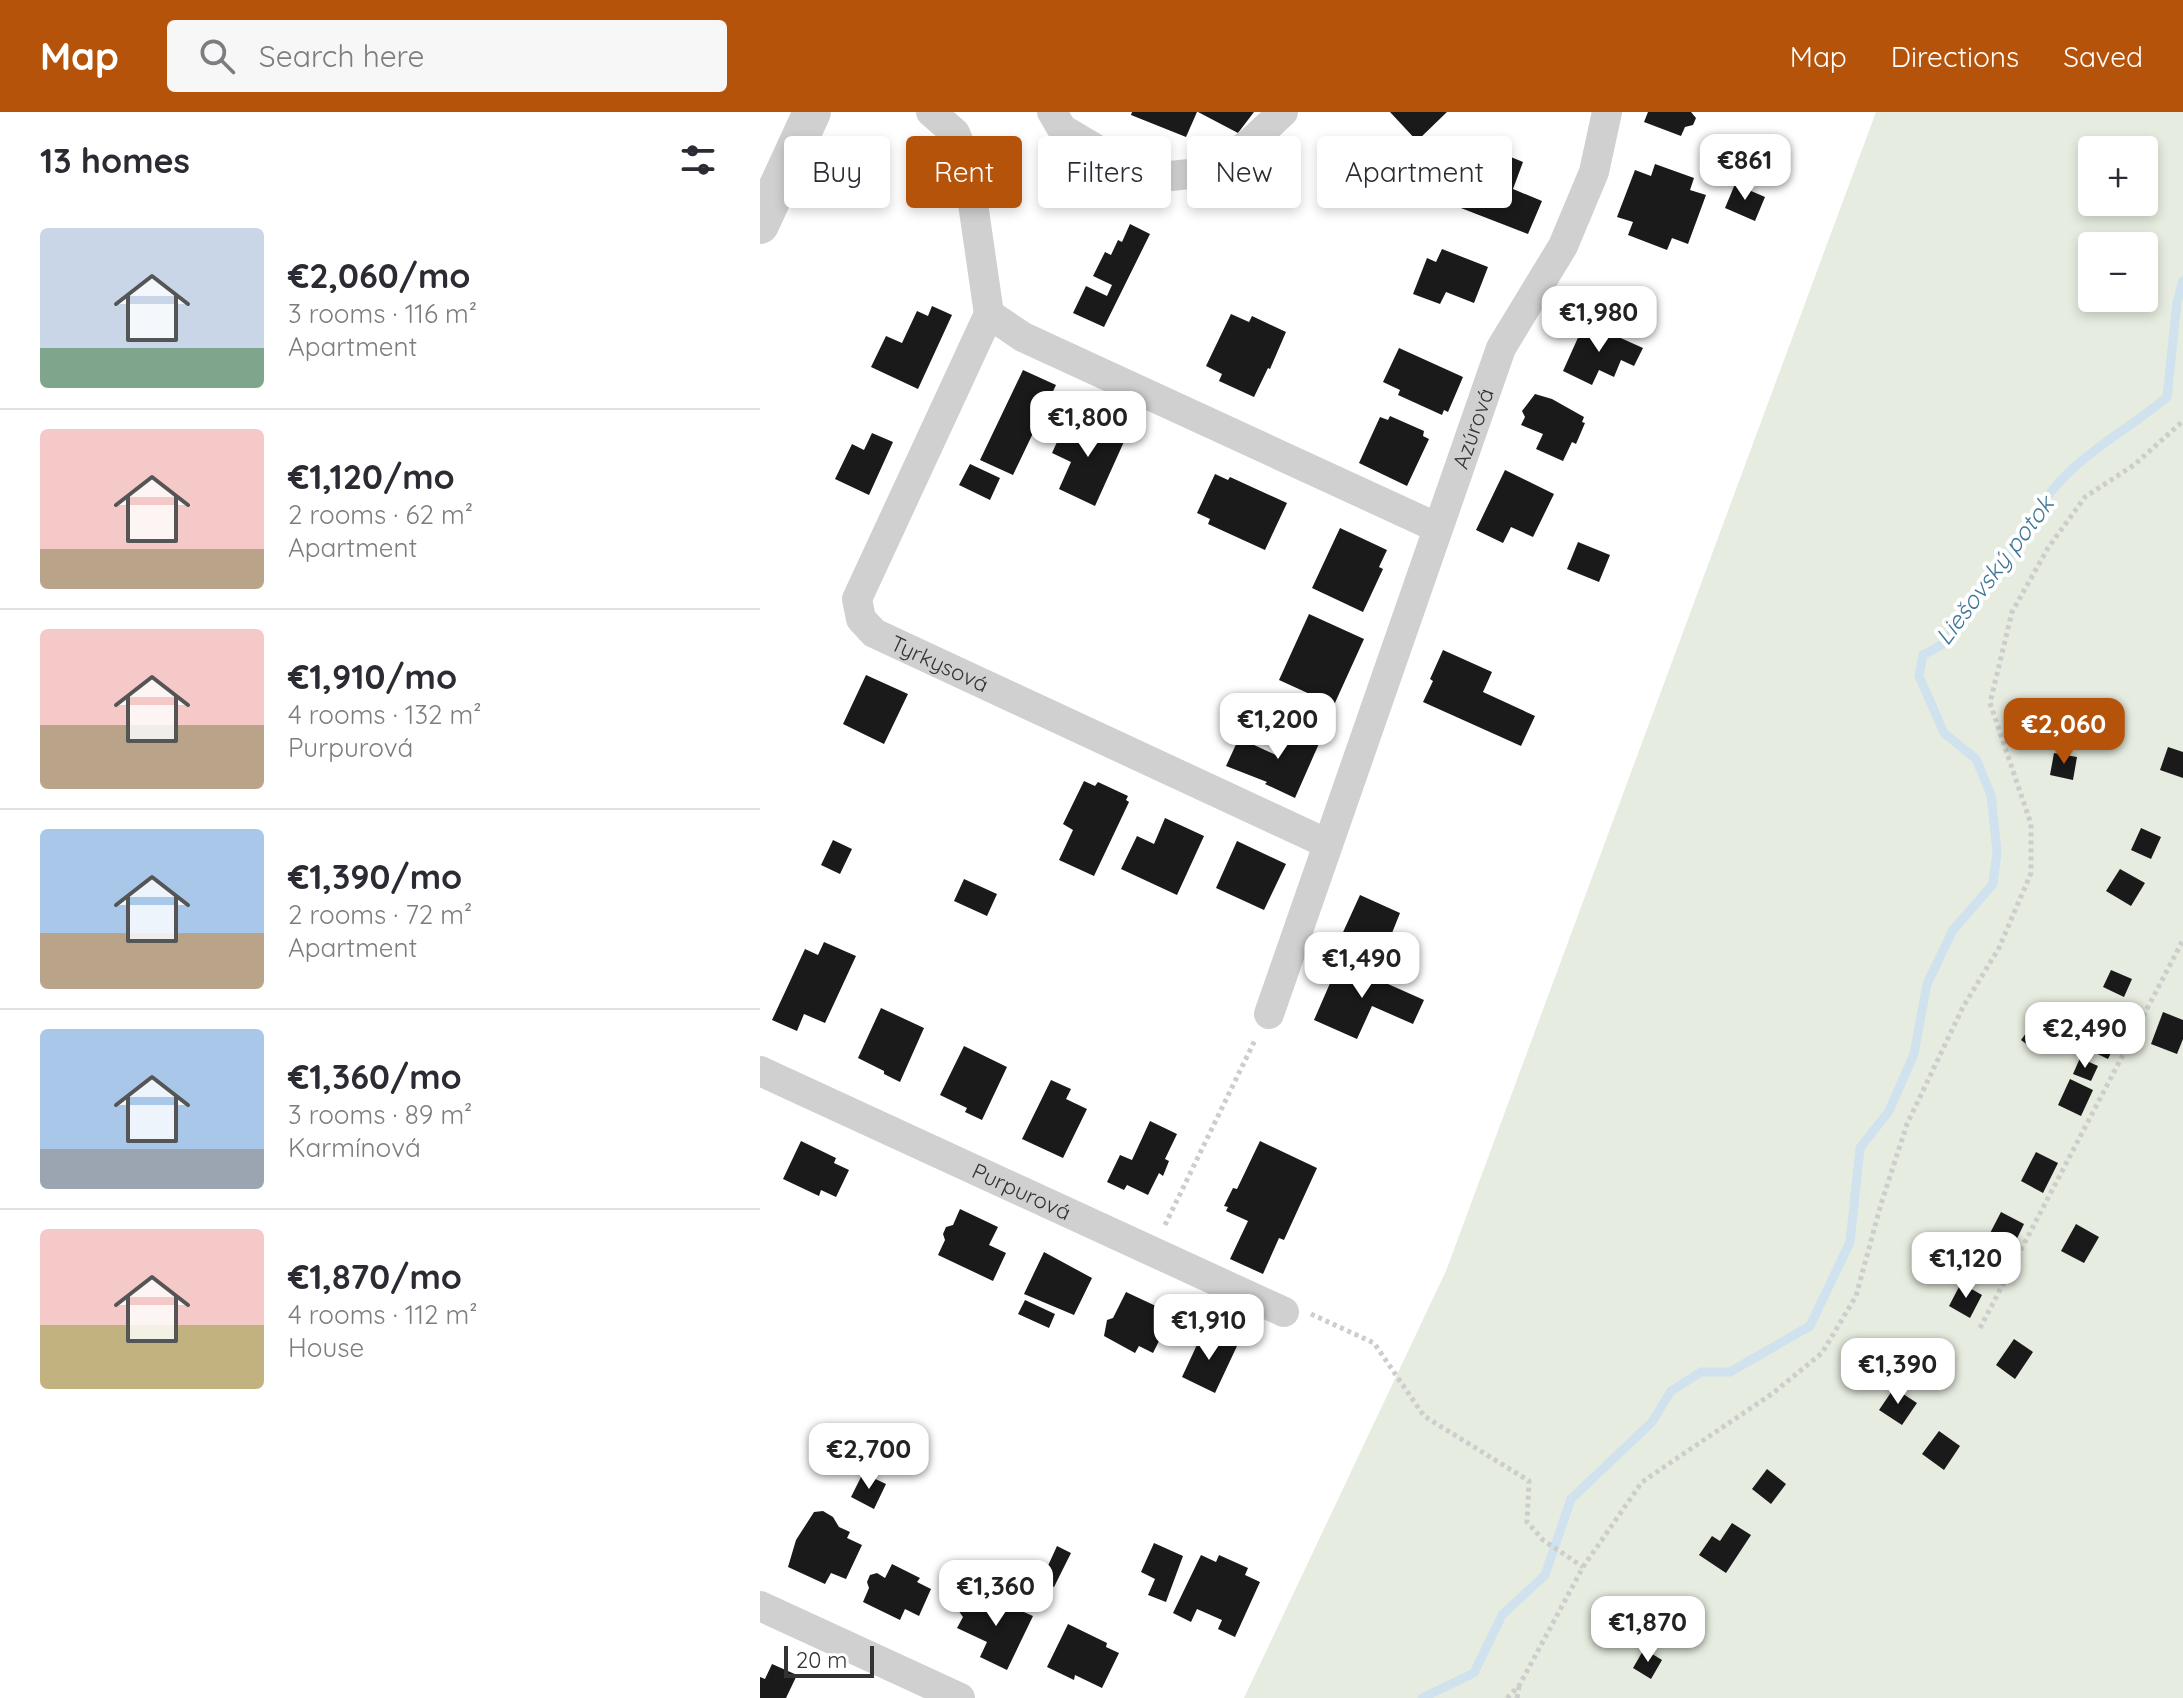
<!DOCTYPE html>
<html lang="en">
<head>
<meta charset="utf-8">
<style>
  body { margin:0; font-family:Quicksand,sans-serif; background:#f7f7f7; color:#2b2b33; height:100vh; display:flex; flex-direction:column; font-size:30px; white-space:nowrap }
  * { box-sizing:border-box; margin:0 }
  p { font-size:26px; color:#7c7c81 }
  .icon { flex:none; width:44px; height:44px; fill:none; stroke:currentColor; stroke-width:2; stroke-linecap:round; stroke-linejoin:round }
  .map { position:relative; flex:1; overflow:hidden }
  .details { display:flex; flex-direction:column; background:#fff; width:760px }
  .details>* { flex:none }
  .guide { position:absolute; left:24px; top:24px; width:760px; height:72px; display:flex; gap:16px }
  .buttons { position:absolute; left:1318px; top:24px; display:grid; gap:16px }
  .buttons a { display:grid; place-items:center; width:80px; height:80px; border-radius:8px; background:#fff; box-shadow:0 4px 12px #0003; font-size:40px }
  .scale { position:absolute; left:24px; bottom:20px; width:90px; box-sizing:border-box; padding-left:8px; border:4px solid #333; border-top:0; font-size:22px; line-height:28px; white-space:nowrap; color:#333; -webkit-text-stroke:6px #fff; paint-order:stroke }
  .price { position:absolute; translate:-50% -68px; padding:0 18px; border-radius:16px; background:#fff; color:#222; font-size:26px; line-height:52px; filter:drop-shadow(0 2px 4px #0008) }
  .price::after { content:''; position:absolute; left:50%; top:48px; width:24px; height:18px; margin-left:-12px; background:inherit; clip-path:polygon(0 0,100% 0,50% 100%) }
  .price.current { background:#b45309; color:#fff }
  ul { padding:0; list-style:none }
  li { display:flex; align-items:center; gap:24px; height:200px; padding:0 40px }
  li+li { border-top:2px solid #e1e1e2 }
  li span { display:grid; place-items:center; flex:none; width:224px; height:160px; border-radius:8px; color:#555 }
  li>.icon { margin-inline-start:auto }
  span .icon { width:96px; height:96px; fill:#fffc; stroke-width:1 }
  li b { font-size:34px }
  h2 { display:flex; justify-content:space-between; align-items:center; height:96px; padding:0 40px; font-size:34px }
  .chip { padding:0 28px; border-radius:8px; background:#fff; box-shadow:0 4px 12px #0003; font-size:28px; line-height:72px }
  .chip.current { background:#b45309; color:#fff }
  header { display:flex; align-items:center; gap:48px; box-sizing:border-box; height:112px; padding:0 40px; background:#b45309; color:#fff }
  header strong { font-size:38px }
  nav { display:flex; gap:44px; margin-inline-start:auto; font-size:28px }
  .search { width:560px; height:72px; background:#f7f7f7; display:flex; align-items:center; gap:20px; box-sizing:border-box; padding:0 28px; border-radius:8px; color:#7c7c81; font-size:30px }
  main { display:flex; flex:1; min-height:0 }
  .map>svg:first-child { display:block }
  .green { fill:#e6ecdf; fill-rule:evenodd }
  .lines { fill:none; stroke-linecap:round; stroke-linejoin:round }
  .stream { stroke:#cfe2ee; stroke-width:9 }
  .building { fill:#1a1a1a }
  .path { stroke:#cdcdcd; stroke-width:5; stroke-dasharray:4 4; stroke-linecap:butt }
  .minor { stroke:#d0d0d0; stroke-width:30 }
  .tertiary { stroke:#d0d0d0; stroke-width:38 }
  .labels { text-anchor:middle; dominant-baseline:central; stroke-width:8; stroke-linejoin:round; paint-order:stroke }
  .street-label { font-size:22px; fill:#333; stroke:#fff }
  .water-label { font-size:24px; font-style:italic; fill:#3f7597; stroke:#fff }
</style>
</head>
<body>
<header>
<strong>Map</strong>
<div class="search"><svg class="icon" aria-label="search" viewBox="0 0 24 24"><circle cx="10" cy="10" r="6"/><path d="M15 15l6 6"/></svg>Search here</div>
<nav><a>Map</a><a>Directions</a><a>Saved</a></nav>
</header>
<main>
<section class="details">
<h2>13 homes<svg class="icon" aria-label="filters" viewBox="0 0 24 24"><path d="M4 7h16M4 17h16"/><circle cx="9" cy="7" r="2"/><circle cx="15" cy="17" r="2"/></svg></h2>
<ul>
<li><span style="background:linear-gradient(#c9d6e8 75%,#7fa58c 0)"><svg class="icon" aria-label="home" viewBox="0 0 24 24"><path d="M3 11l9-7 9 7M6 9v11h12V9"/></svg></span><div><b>€2,060/mo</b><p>3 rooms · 116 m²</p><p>Apartment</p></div></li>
<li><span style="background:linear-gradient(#f6c9c9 75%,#b9a48a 0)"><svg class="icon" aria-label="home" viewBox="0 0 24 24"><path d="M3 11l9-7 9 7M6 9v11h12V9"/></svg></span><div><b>€1,120/mo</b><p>2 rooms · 62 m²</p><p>Apartment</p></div></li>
<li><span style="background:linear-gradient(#f6c9c9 60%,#b9a48a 0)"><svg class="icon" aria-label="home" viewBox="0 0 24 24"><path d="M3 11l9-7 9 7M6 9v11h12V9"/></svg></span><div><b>€1,910/mo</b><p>4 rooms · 132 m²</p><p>Purpurová</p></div></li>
<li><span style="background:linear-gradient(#a9c7e8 65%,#b9a48a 0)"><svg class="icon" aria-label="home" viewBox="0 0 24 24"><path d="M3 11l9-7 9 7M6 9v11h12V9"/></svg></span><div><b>€1,390/mo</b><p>2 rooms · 72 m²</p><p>Apartment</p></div></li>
<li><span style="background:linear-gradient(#a9c7e8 75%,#9aa5b1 0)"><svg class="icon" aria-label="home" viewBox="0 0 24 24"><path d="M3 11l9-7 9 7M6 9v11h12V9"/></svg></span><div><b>€1,360/mo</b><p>3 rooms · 89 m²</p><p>Karmínová</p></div></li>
<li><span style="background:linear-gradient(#f6c9c9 60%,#c2b280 0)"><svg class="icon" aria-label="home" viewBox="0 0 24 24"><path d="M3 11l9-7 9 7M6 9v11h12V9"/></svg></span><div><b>€1,870/mo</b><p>4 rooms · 112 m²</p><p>House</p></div></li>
</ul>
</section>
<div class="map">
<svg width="1423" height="1586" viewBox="0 0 1423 1586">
  <rect width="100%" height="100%" fill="#fff"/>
  <path class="green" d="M1116,0H1423V1586H484L686,1159ZM1332,38H1384V90H1332ZM1332,134H1384V186H1332Z"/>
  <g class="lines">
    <path class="stream" d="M662,1586L714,1561L742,1503L785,1463L811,1387L892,1310L911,1279L941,1260H970L1050,1214L1090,1130L1100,1036L1129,999L1154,942L1167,872L1193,818L1233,772L1237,740L1231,683L1216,647L1184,621L1159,564L1163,543L1183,532L1269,417C1296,352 1356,328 1407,285L1417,190L1423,169"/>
  </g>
  <path class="building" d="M372,0H437L426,25L371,3Z
    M438,0H494L478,21Z
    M630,0H687L657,29Z
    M888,0H931L936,6L933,13L925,15L921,24L884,10Z
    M712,29L763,50L753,77L782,89L768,122L688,91Z
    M895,52L934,66L930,78L946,83L928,132L912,126L907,138L868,123L873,110L857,105L875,58L891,64Z
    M975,72L1005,85L995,109L965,96Z
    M370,112L390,122L344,215L313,201L326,174L347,184L352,173L333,164L345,140L351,143L358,128L362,130Z
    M682,137L728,155L714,191L686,180L680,192L653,182L667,146L676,150Z
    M172,194L192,203L158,277L111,255L126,224L142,231L157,199L168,204Z
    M471,202L489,210L492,204L526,220L510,257L508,256L494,285L459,269L462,262L446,254Z
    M825,210L883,236L874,254L861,248L854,265L839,258L832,273L803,259Z
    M639,236L703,265L688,300L684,298L682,303L638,283L640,278L623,270Z
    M263,258L296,273L253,363L220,348Z
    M775,282L792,287L824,305L822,310L825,311L816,332L812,330L803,349L776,337L783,322L761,313L765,305L762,299Z
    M630,304L664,319L663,324L669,327L647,374L599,351L620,305L628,308Z
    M308,306L346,323L350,315L367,323L335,394L299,377L311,350L292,341Z
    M112,321L133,330L109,383L75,367L92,332L104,338Z
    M210,352L240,366L230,388L199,373Z
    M745,358L794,382L773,425L751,415L743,431L716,418Z
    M455,362L468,368L470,365L527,391L505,438L448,412L450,407L437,401Z
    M580,416L627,438L619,455L623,457L603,500L552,476Z
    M818,430L850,443L839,470L807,457Z
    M549,502L604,527L574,593L519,568Z
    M683,538L732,560L723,580L775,604L761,634L663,590L673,569L670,567Z
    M106,563L148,582L124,632L83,612Z
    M532,614L561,627L535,686L505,672L507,670L466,654L479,626L518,644Z
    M1408,635L1423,640V666L1400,658Z
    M1294,641L1317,645L1313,668L1290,663Z
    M324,669L335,674L338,670L368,684L366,688L369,690L334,764L299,748L313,718L303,712Z
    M405,706L444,724L417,783L361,757L377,724L394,732Z
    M1381,716L1401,725L1391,747L1371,738Z
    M73,728L92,737L80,762L61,753Z
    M477,729L526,752L504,798L456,776Z
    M1360,757L1385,771L1371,794L1346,779Z
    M204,767L237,782L227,804L194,789Z
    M600,783L640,801L632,821L644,826L633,853L579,829Z
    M64,830L96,844L65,911L44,902L37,919L12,908L45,837L58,843Z
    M574,848L664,888L653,912L612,894L597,927L554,908L571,869L566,867Z
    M1351,858L1372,867L1364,885L1343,875Z
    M121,896L164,916L140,970L124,962V959L98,946Z
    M1403,900L1423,908V927L1417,942L1391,932Z
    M1341,911L1361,920L1348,947L1329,938Z
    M1272,913L1282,921L1272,936L1261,928Z
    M204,934L247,955L222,1008L205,1000L207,996L180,983Z
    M1320,946L1338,954L1331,969L1313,962Z
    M1310,967L1333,978L1321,1004L1298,993Z
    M291,968L311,977L306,987L327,997L303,1046L262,1027Z
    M390,1009L417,1022L405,1047L409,1049L403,1064L399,1061L388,1083L367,1073L364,1078L347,1070L360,1043L372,1048Z
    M41,1029L76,1046L74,1051L89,1058L76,1085L61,1078L59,1084L23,1067Z
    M500,1029L557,1056L524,1128L519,1126L503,1162L470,1147L488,1109L466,1099L468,1095L464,1094L473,1076L477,1077Z
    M1276,1040L1298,1051L1283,1081L1261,1069Z
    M200,1097L238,1115L229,1133L246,1141L233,1169L178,1143L185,1128L183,1122L186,1115L193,1113Z
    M1241,1100L1264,1112L1251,1139L1227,1127Z
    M1316,1112L1339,1125L1324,1151L1301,1139Z
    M284,1140L332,1166L314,1203L264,1182Z
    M1201,1171L1222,1183L1210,1206L1189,1194Z
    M366,1180L398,1195L395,1202L409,1209L393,1241L379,1234L375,1241L344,1224L347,1208L353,1206Z
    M265,1188L295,1202L289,1216L258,1202Z
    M442,1222L455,1228L457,1225L477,1234L455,1281L422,1265Z
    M1254,1227L1273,1240L1255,1267L1236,1253Z
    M1134,1276L1157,1291L1142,1313L1119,1298Z
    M1179,1319L1200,1334L1184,1358L1162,1342Z
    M1007,1357L1026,1372L1011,1392L992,1377Z
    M103,1361L126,1372L114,1397L91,1385Z
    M63,1399L73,1405L79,1415L90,1420L87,1426L102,1433L86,1467L71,1461L65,1472L28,1455L36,1428L54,1400Z
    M972,1411L991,1423L966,1461L939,1443L952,1424L960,1429Z
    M394,1431L423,1444L406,1490L388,1483L395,1467L381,1460Z
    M297,1434L311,1441L294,1475L281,1469Z
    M441,1443L456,1450L459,1443L488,1456L485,1463L500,1470L475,1525L458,1517L462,1508L437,1497L431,1510L413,1501Z
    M132,1452L160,1466L157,1470L171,1477L159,1504L145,1497L140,1508L103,1490L109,1476L107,1470L110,1463L117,1461L125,1466Z
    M237,1481L259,1491L257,1497L273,1504L247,1558L220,1545L227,1530L197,1516L203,1505L198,1498L202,1489H211L228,1497Z
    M308,1512L347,1531L346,1535L359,1541L342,1576L315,1563L314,1568L287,1555Z
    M884,1537L902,1548L891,1567L873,1556Z
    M12,1552L37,1563L26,1586H0V1565L5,1567Z"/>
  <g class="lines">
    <path class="path" d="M405,1113L495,928
      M551,1202L614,1231L664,1304L769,1369L767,1410L783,1428L823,1455
      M1220,1216L1423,828
      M747,1586L759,1574L823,1455L882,1370L1013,1281L1062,1241L1096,1184L1121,1092L1147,1012L1203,895L1239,836L1271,761V712L1230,591L1252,500L1288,436L1325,385L1374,353L1423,309
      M757,1586L759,1575"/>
    <g class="minor">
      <path d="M171,0L195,21L207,50L229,202L263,225L678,416"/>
      <path d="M292,0L302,17L351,46L411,64L438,61L457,55L492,29L523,0"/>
      <path id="s1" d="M229,202L97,487L101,507L114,521L568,732"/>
      <path id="s2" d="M509,902L741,236L803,134L834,60L847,0"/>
      <path id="s3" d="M0,959L524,1200"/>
      <path d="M0,1494L200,1586"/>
    </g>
    <path class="tertiary" d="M0,113L52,0"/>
  </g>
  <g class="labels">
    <g class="street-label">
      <text stroke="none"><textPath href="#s2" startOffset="620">Azúrová</textPath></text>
      <text stroke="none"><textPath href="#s1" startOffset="426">Tyrkysová</textPath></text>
      <text stroke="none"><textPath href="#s3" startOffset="288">Purpurová</textPath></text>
    </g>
    <g class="water-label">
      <text transform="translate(1234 458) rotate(-53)">Liešovský potok</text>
    </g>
  </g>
</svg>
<div class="buttons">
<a>+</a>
<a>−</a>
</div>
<div class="scale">20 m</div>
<b class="price" style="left:985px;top:90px">€861</b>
<b class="price" style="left:839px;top:242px">€1,980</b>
<b class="price" style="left:328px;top:347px">€1,800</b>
<b class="price" style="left:518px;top:649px">€1,200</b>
<b class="price current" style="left:1304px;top:654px">€2,060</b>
<b class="price" style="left:602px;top:888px">€1,490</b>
<b class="price" style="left:1325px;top:958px">€2,490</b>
<b class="price" style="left:1206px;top:1188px">€1,120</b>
<b class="price" style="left:449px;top:1250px">€1,910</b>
<b class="price" style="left:1138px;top:1294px">€1,390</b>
<b class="price" style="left:109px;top:1379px">€2,700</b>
<b class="price" style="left:236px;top:1516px">€1,360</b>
<b class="price" style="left:888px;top:1552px">€1,870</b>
<div class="guide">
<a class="chip">Buy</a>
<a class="chip current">Rent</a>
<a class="chip">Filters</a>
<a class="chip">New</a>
<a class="chip">Apartment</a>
</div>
</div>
</main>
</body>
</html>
